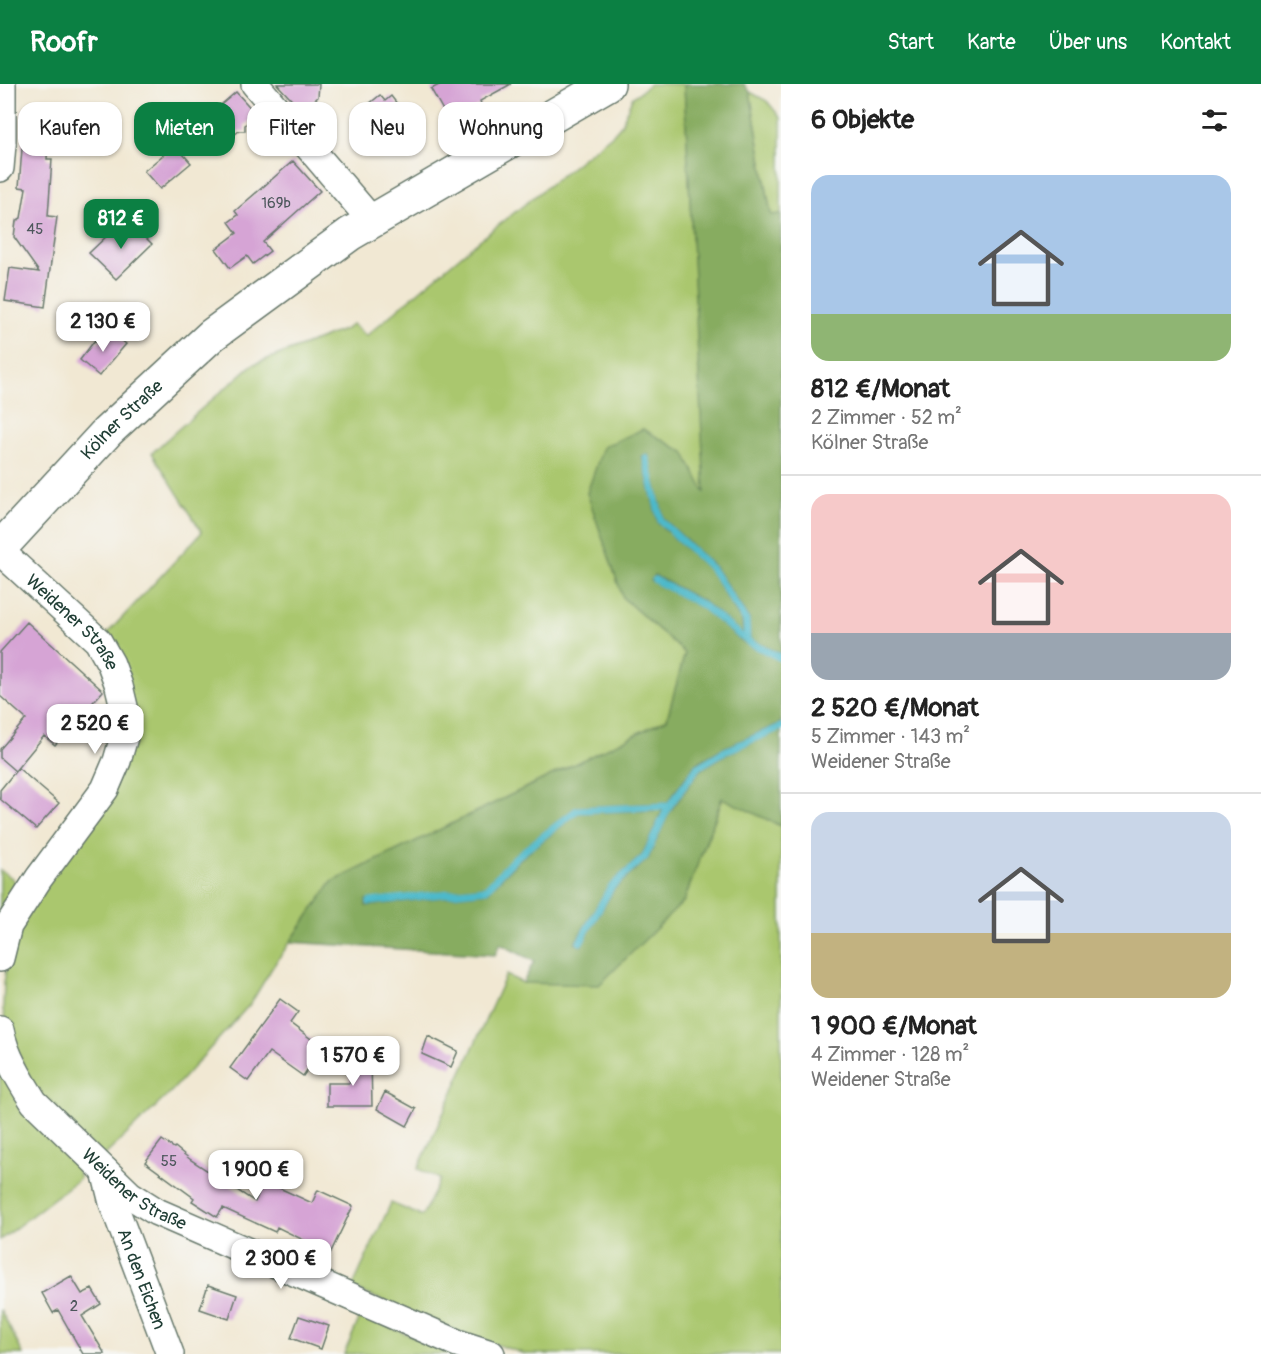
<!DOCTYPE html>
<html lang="de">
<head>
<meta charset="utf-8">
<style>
  body { margin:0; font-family:Pangolin,sans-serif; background:#f6f6f6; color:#222; height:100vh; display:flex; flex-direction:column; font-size:22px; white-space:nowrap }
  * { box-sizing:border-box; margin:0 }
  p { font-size:20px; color:#767676 }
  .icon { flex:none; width:33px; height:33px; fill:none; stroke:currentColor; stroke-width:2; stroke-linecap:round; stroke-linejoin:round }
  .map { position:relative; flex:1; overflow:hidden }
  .sheet { display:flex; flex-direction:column; background:#fff; width:480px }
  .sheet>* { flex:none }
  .hud { position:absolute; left:18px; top:18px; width:570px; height:54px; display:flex; gap:12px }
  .price { position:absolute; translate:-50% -51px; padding:0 14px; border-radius:12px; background:#fff; color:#222; font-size:20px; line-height:39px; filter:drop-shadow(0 2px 3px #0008) }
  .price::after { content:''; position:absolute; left:50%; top:36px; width:18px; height:14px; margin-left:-9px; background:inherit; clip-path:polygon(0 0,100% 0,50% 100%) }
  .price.current { background:#0b8043; color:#fff }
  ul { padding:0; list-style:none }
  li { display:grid; align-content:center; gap:12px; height:318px; padding:0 30px }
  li+li { border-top:2px solid #e0e0e0 }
  li span { display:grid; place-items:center; height:186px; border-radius:18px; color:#555 }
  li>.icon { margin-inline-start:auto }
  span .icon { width:108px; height:108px; fill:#fffc; stroke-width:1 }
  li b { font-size:26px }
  h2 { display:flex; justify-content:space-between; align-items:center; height:72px; padding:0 30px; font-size:26px }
  .tag { padding:0 21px; border-radius:18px; background:#fff; box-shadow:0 2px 4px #0004; font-size:21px; line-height:54px }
  .tag.current { background:#0b8043; color:#fff }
  header { display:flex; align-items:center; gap:36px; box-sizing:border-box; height:84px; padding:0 30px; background:#0b8043; color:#fff }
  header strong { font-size:28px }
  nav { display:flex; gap:33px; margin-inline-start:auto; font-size:21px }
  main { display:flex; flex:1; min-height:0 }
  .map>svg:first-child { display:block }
  .green { fill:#aac76e; stroke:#648251; stroke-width:1.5 }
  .forest { fill:#87ac61; stroke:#53744a; stroke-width:1.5 }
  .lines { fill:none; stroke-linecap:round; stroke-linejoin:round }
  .stream { stroke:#4eb9ca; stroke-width:7 }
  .building { fill:#d6a4d5 }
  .minor-casing { stroke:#68796c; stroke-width:30 }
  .major-casing { stroke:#68796c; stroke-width:36 }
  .minor { stroke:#fff; stroke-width:27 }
  .major { stroke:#fff; stroke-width:33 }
  .labels { text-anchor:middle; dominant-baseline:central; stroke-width:4.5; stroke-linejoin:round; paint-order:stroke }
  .number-label { font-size:15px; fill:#4d575c }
  .street-label { font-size:18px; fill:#1f3d34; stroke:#f6f6f2 }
</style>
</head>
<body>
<header>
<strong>Roofr</strong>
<nav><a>Start</a><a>Karte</a><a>Über uns</a><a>Kontakt</a></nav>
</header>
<main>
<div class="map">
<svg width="781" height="1270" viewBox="0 0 781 1270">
  <rect width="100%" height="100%" fill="#f6f6f2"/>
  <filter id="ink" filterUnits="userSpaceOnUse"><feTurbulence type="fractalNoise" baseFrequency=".0167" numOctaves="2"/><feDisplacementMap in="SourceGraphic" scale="12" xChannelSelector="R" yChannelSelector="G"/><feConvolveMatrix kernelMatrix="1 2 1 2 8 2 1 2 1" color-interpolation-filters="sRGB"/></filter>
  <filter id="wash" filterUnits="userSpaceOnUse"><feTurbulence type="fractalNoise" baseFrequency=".008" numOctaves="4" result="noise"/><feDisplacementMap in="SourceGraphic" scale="24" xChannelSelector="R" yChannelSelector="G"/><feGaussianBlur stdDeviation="1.35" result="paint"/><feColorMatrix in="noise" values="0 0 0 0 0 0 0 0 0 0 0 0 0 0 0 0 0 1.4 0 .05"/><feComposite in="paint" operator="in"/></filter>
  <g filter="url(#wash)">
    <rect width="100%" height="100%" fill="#f1e8d3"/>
    <path class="green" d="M650,0H684L706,411L643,345L623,514L685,569L667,635L332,798L272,884L251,919L169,1010L102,1074L39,1011L9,952L3,926L4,899L8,872L15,847L124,682L104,553L202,448L152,369L176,347L252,281L346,245L352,240L366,252L471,163L613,50L621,41L632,14Z
      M750,8L767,17L781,34V130L771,131Z
      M723,714L781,742V1270H525L464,1250L352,1204L391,1119L422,1132L440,1095L418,1085L506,891L523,899L684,817Z
      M0,786L12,794L20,804L0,837Z
      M0,975L28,1025L76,1082L80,1094L0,1156Z
      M0,1225L23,1270H0Z
      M361,1231L455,1270H344Z"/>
    <path class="forest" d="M684,0H744L750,8L771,131L781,130V570L750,555L749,535L715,483L664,435L648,370L642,372L658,439L710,487L742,538L743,550L704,518L654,491L651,497L700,523L744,559L781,577V639L721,665L695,680L667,719L576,723L514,771L485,802L366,816V822L488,808L519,776L578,729L663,726L642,771L609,801L575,859L581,862L614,805L648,775L669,729L700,686L725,671L781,646V742L722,714L684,817L599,901L523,899L534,877L500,860L495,871L290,858L332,798L667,635L685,569L623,514L587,409L603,363L643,345L684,368L705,409Z"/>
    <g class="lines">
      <path class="stream" d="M646,374L661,437L712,485L746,537L747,557L781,574
        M655,496L702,521L747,557
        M370,818L486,805L516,773L577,726L669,722L698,683L723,668L781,643
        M580,858L611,803L645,773L666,728L669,722"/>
    </g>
    <g id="blocks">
      <path class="building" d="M277,0H319L318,13L302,27Z
        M441,0H511L480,17L481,20L449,37L431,5Z
        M236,8L257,31L245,41V47H239L230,54L209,31Z
        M380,11L385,17L391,12L408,34L382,55L365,33L367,31L363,25Z
        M23,26L49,27L47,75H52L48,132L57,133L45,223L5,217L10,184L39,188L14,153L16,137L21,134L26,104L19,103L23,52H22Z
        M175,61L191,79L160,105L144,87Z
        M293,77L320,107L263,158L270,167L253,180L247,172L230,184L216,165L237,149L229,138L238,131L235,127Z
        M129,137L152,160L116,195L89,169L110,149L113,152Z
        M108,245L126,260L99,292L80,276L95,256L98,259Z
        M27,538L103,607L55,661L44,652L15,687L0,674V665L26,635L0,612V568Z
        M18,684L59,719L36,745L0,715V706Z
        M280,915L298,928L290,939L323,964L303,992L269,968L248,997L230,984Z
        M428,952L458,967L451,983L422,970Z
        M349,976H371L372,1022H327V999H350Z
        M385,1008L416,1025L407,1042L377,1025Z
        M162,1056L174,1064L175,1063L191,1076L255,1118L264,1097L312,1119L318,1106L353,1122L326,1178L318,1163L277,1143L275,1148L223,1124L217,1133L192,1117L194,1114L145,1078Z
        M71,1192L82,1210L92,1205L101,1220L82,1232L105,1270H83L58,1226L53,1229L42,1209Z
        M208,1201L237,1211L229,1235L200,1225Z
        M299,1232L329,1242L321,1265L291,1254Z"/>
    </g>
  </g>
  <g filter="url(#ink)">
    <use href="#blocks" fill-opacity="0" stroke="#68796c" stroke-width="1.5"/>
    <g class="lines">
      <defs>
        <g id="minor">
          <path d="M255,0L372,137"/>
          <path d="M0,60H2V0"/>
          <path d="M0,84L2,60"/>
          <path id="s1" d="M0,467L98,557L111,580L119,602L125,627L124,653L117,677L105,705L39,794L8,842L0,874"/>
          <path id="s2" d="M0,946C5,972 20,996 34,1018L130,1111L157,1128L457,1259L491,1270"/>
          <path id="s3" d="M105,1087L113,1119L170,1270"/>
        </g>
        <g id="major">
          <path id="s4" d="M0,464L107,348L212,251L350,150L608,0"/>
        </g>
      </defs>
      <use href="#minor" class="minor-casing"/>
      <use href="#major" class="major-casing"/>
      <use href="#minor" class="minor"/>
      <use href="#major" class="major"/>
    </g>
  </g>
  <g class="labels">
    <g class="number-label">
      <text x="276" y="119">169b</text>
      <text x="35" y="145">45</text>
      <text x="169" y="1077">55</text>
      <text x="74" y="1222">2</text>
    </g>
    <g class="street-label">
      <text stroke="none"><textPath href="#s4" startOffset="177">Kölner Straße</textPath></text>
      <text stroke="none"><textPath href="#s1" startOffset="102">Weidener Straße</textPath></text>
      <text stroke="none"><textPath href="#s2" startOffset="214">Weidener Straße</textPath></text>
      <text stroke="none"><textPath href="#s3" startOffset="114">An den Eichen</textPath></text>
    </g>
  </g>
</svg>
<b class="price current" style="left:121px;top:166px">812 €</b>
<b class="price" style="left:103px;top:269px">2 130 €</b>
<b class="price" style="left:95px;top:671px">2 520 €</b>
<b class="price" style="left:353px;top:1003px">1 570 €</b>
<b class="price" style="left:256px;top:1117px">1 900 €</b>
<b class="price" style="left:281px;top:1206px">2 300 €</b>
<div class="hud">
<a class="tag">Kaufen</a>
<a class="tag current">Mieten</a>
<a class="tag">Filter</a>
<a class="tag">Neu</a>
<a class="tag">Wohnung</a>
</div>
</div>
<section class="sheet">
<h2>6 Objekte<svg class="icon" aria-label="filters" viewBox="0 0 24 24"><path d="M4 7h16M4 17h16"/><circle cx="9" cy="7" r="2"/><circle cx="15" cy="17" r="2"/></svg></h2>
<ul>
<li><span style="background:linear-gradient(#a9c7e8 75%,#8fb573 0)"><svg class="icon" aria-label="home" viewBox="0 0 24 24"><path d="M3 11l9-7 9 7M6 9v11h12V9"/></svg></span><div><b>812 €/Monat</b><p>2 Zimmer · 52 m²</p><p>Kölner Straße</p></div></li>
<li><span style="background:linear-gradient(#f6c9c9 75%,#9aa5b1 0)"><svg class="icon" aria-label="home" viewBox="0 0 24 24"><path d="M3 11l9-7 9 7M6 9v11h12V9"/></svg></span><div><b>2 520 €/Monat</b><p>5 Zimmer · 143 m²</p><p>Weidener Straße</p></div></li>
<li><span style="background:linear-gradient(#c9d6e8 65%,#c2b280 0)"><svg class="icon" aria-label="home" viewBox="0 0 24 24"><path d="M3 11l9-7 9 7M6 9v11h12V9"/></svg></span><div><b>1 900 €/Monat</b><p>4 Zimmer · 128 m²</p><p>Weidener Straße</p></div></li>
</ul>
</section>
</main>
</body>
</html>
